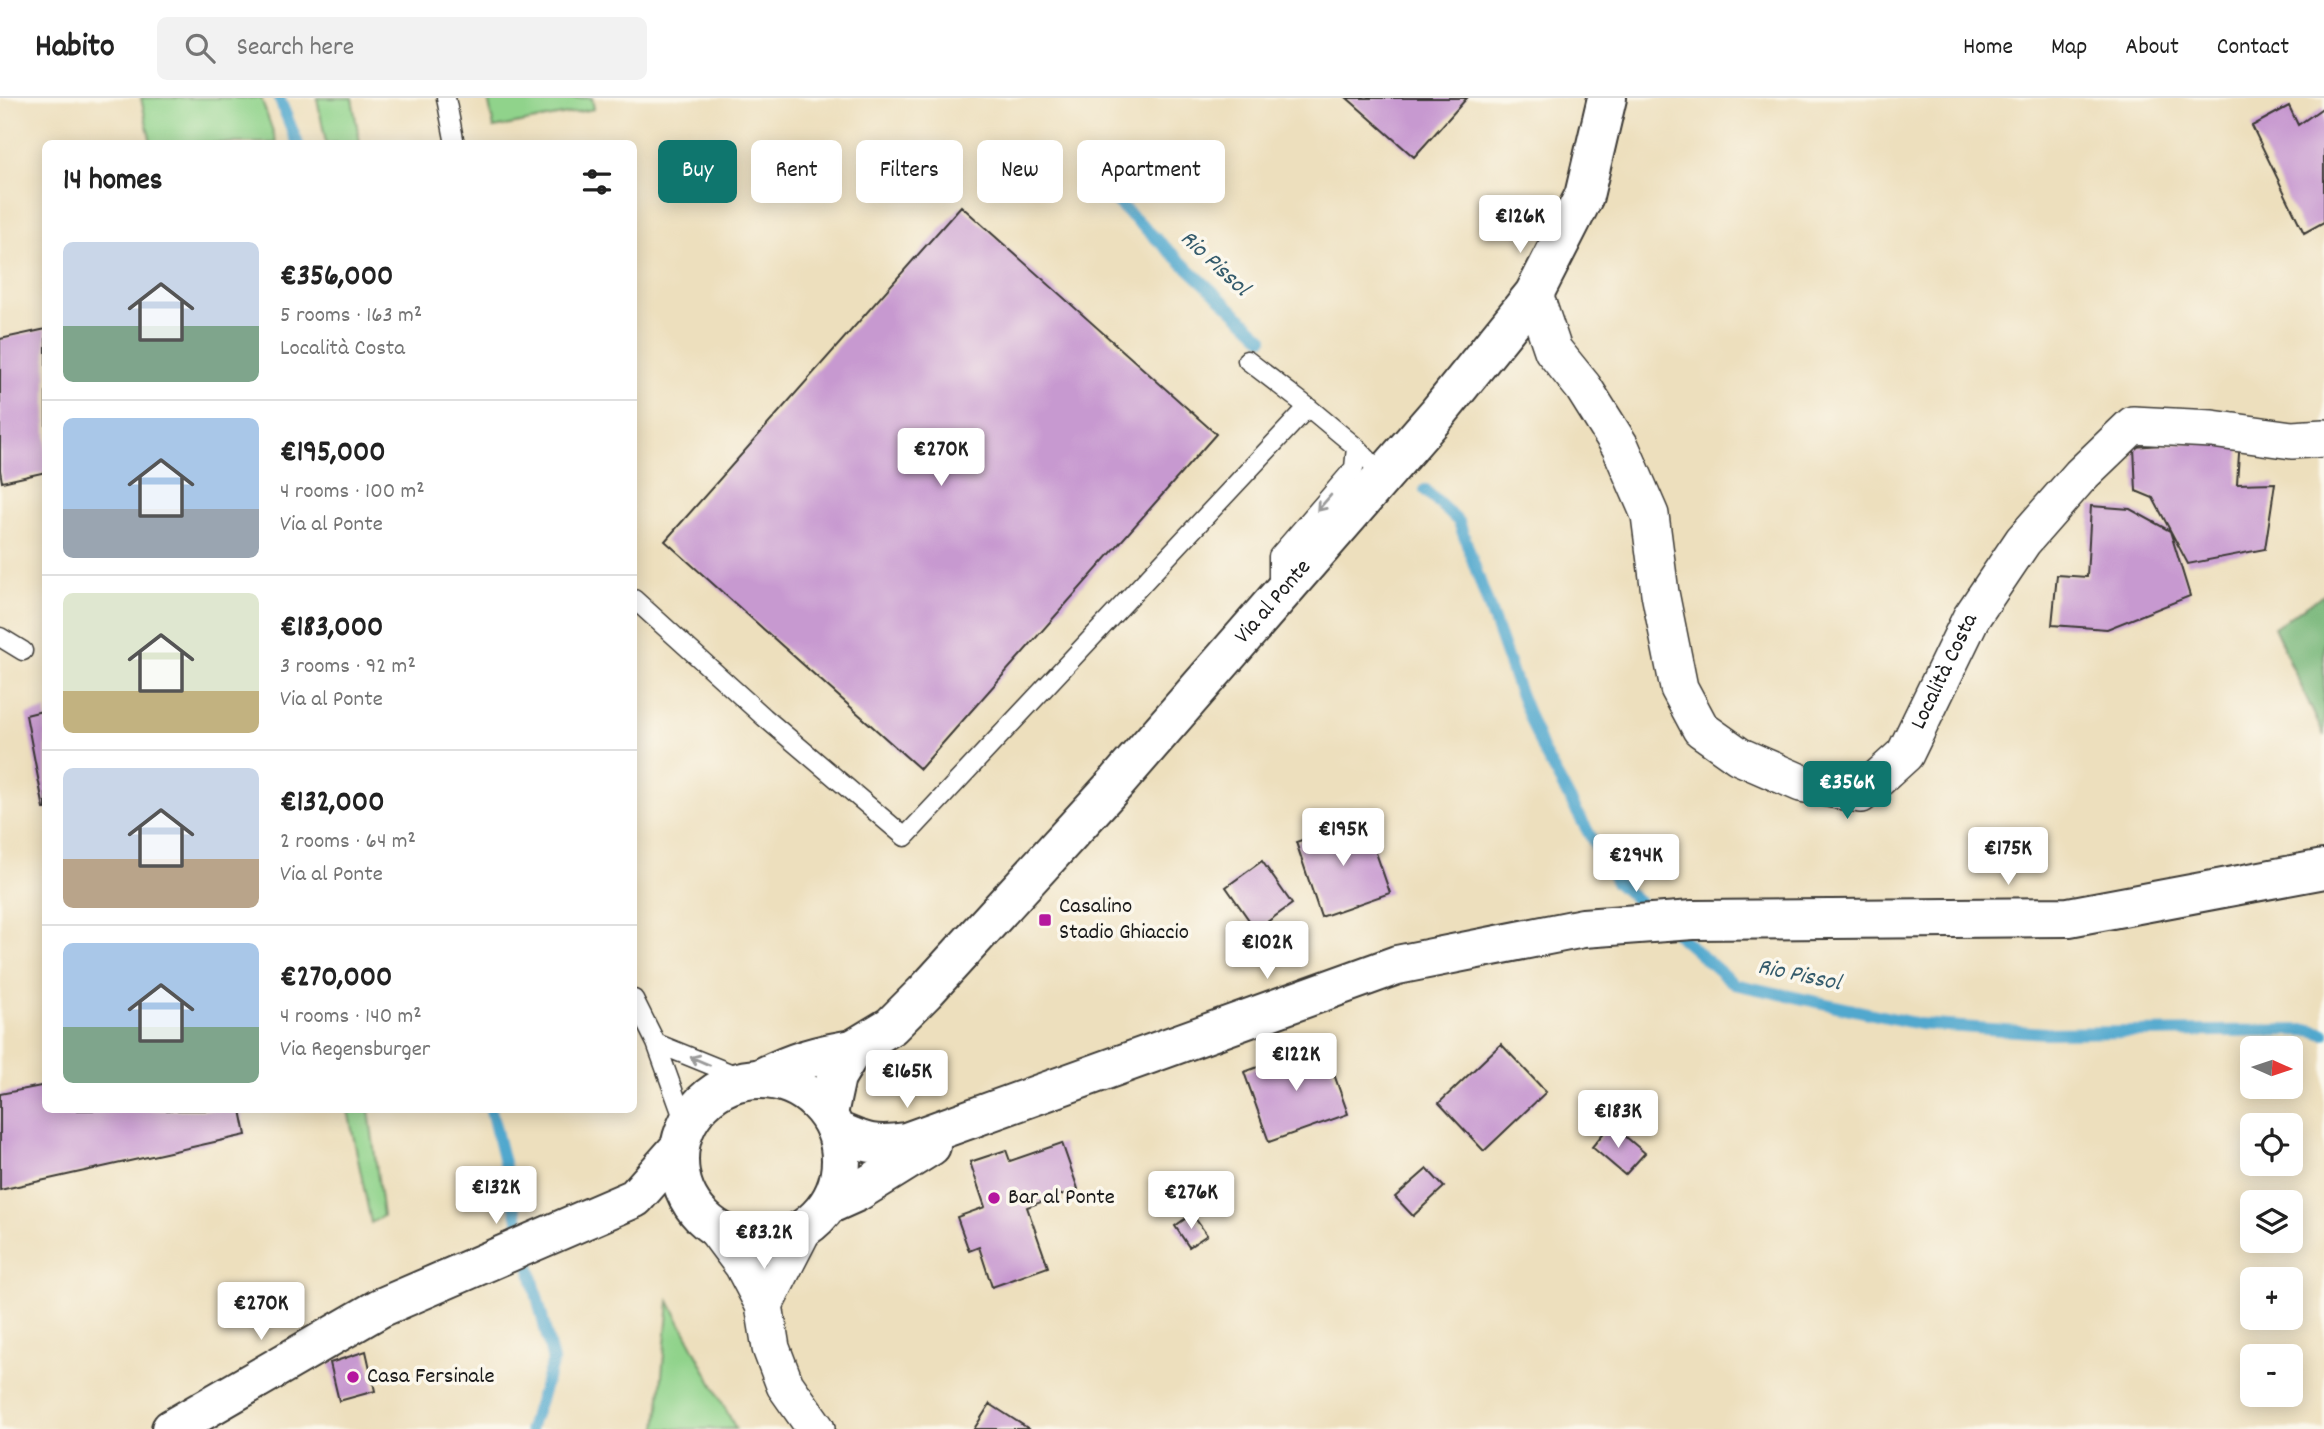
<!DOCTYPE html>
<html lang="en">
<head>
<meta charset="utf-8">
<style>
  body { margin:0; font-family:Dekko,sans-serif; background:#f2f2f2; color:#222; height:100vh; display:flex; flex-direction:column; font-size:26px; white-space:nowrap }
  * { box-sizing:border-box; margin:0 }
  p { font-size:23px; color:#767676 }
  .icon { flex:none; width:38px; height:38px; fill:none; stroke:currentColor; stroke-width:2; stroke-linecap:round; stroke-linejoin:round }
  .map { position:relative; flex:1; overflow:hidden }
  .sheet { position:absolute; left:42px; top:42px; width:595px; height:973px; display:flex; flex-direction:column; background:#fff; border-radius:10px; box-shadow:0 4px 18px #0003 }
  .sheet>* { flex:none }
  .hud { position:absolute; left:658px; top:42px; width:665px; height:63px; display:flex; gap:14px }
  .needle { width:46px; rotate:93deg }
  .controls { position:absolute; left:2240px; top:938px; display:grid; gap:14px }
  .controls a { display:grid; place-items:center; width:63px; height:63px; border-radius:10px; background:#fff; box-shadow:0 4px 18px #0003; font-size:35px }
  .price { position:absolute; translate:-50% -60px; padding:0 16px; border-radius:7px; background:#fff; color:#222; font-size:23px; line-height:46px; filter:drop-shadow(0 2px 4px #0008) }
  .price::after { content:''; position:absolute; left:50%; top:42px; width:21px; height:16px; margin-left:-10px; background:inherit; clip-path:polygon(0 0,100% 0,50% 100%) }
  .price.current { background:#0f766e; color:#fff }
  ul { padding:0; list-style:none }
  li { display:flex; align-items:center; gap:21px; height:175px; padding:0 21px }
  li+li { border-top:2px solid #e0e0e0 }
  li span { display:grid; place-items:center; flex:none; width:196px; height:140px; border-radius:10px; color:#555 }
  li>.icon { margin-inline-start:auto }
  span .icon { width:84px; height:84px; fill:#fffc; stroke-width:1 }
  li b { font-size:30px }
  h2 { display:flex; justify-content:space-between; align-items:center; height:84px; padding:0 21px; font-size:30px }
  .tag { padding:0 24px; border-radius:10px; background:#fff; box-shadow:0 4px 18px #0003; font-size:24px; line-height:63px }
  .tag.current { background:#0f766e; color:#fff }
  header { display:flex; align-items:center; gap:42px; box-sizing:border-box; height:98px; padding:0 35px; background:#fff; border-bottom:2px solid #e0e0e0 }
  header strong { font-size:33px }
  nav { display:flex; gap:38px; margin-inline-start:auto; font-size:24px }
  .search { width:490px; height:63px; background:#f2f2f2; display:flex; align-items:center; gap:18px; box-sizing:border-box; padding:0 24px; border-radius:10px; color:#767676; font-size:26px }
  .map>svg:first-child { display:block }
  .green { fill:#90d38b; stroke:#567854; stroke-width:2 }
  .forest { fill:#74b577; stroke:#48684a; stroke-width:2 }
  .lines { fill:none; stroke-linecap:round; stroke-linejoin:round }
  .stream { stroke:#51a8ce; stroke-width:12 }
  .building { fill:#c799d0 }
  .service-casing { stroke:#3b3934; stroke-width:21 }
  .minor-casing { stroke:#3b3934; stroke-width:40 }
  .tertiary-casing { stroke:#3b3934; stroke-width:42 }
  .secondary-casing { stroke:#3b3934; stroke-width:42 }
  .service { stroke:#fff; stroke-width:18 }
  .minor { stroke:#fff; stroke-width:37 }
  .tertiary { stroke:#fff; stroke-width:38 }
  .secondary { stroke:#fff; stroke-width:38 }
  .oneway { stroke:#999 }
  .poi-dot { fill:#b5179e; stroke:#fbf7ec; stroke-width:2.5 }
  .labels { text-anchor:middle; dominant-baseline:central; stroke-width:7; stroke-linejoin:round; paint-order:stroke }
  .street-label { font-size:23px; fill:#1c1c1c; stroke:#fbf7ec }
  .poi-label { font-size:23px; fill:#1c1c1c; stroke:#fbf7ec; text-anchor:start }
  .water-label { font-size:24px; font-style:italic; fill:#345b6c; stroke:#fbf7ec }
</style>
</head>
<body>
<header>
<strong>Habito</strong>
<div class="search"><svg class="icon" aria-label="search" viewBox="0 0 24 24"><circle cx="10" cy="10" r="6"/><path d="M15 15l6 6"/></svg>Search here</div>
<nav><a>Home</a><a>Map</a><a>About</a><a>Contact</a></nav>
</header>
<div class="map">
<svg width="2324" height="1331" viewBox="0 0 2324 1331">
  <rect width="100%" height="100%" fill="#fbf7ec"/>
  <filter id="ink" filterUnits="userSpaceOnUse"><feTurbulence type="fractalNoise" baseFrequency=".0143" numOctaves="2"/><feDisplacementMap in="SourceGraphic" scale="14" xChannelSelector="R" yChannelSelector="G"/><feConvolveMatrix kernelMatrix="1 2 1 2 8 2 1 2 1" color-interpolation-filters="sRGB"/></filter>
  <filter id="wash" filterUnits="userSpaceOnUse"><feTurbulence type="fractalNoise" baseFrequency=".00686" numOctaves="4" result="noise"/><feDisplacementMap in="SourceGraphic" scale="28" xChannelSelector="R" yChannelSelector="G"/><feGaussianBlur stdDeviation="1.57" result="paint"/><feColorMatrix in="noise" values="0 0 0 0 0 0 0 0 0 0 0 0 0 0 0 0 0 1.4 0 .05"/><feComposite in="paint" operator="in"/></filter>
  <g filter="url(#wash)">
    <rect width="100%" height="100%" fill="#eddfbd"/>
    <path class="green" d="M141,0H261L277,45H151Z
      M317,0H352L360,45H326Z
      M488,0H592L594,11L494,30Z
      M348,1012H369L383,1118L371,1125Z
      M669,1203L736,1331H657Z"/>
    <path class="forest" d="M2324,496V638L2274,529Z"/>
    <g class="lines">
      <path class="stream" d="M279,0L298,46
        M1106,94L1263,240
        M1425,392L1459,424L1516,585L1543,653L1616,784L1654,817
        M1671,831L1734,886L1919,926L2046,935L2312,932L2324,936
        M491,1012L553,1263L530,1331"/>
    </g>
    <g id="blocks">
      <path class="building" d="M1347,0H1467L1414,59Z
        M2289,8L2298,27L2324,9V124L2304,135L2252,28Z
        M961,108L1216,336L920,671L665,443Z
        M46,231V374L2,384L0,372V241Z
        M2240,341L2237,386L2275,385L2265,451L2188,466L2153,400L2136,393L2134,349Z
        M2091,408L2130,411L2170,433L2190,498L2107,531L2052,527L2057,477L2087,479Z
        M46,612V711H44L26,617Z
        M1364,720L1390,795L1321,819L1296,744Z
        M1262,763L1292,806L1256,832L1226,789Z
        M1323,945L1348,1016L1269,1044L1244,974Z
        M1501,946L1546,994L1484,1053L1439,1005Z
        M46,987V1012H241L246,1037L0,1092V996Z
        M1611,1026L1645,1055L1625,1077L1592,1049Z
        M1062,1045L1078,1091L1027,1109L1048,1169L992,1189L979,1149L969,1153L957,1119L985,1109L970,1064L1006,1052L1010,1063Z
        M1427,1071L1444,1089L1413,1118L1395,1099Z
        M1192,1116L1207,1137L1189,1149L1175,1128Z
        M366,1253L375,1293L339,1303L330,1265Z
        M990,1306L1029,1331H974Z"/>
    </g>
  </g>
  <g filter="url(#ink)">
    <use href="#blocks" fill-opacity="0" stroke="#3b3934" stroke-width="2"/>
    <g class="lines">
      <defs>
        <path id="service" d="M446,0L455,46
          M1247,262L1308,309
          M1278,491V458L1354,370L1356,349
          M634,501L764,619L905,739L1308,309L1356,349L1383,377
          M0,539L23,553
          M634,901L656,945L686,1028
          M656,945L745,981"/>
        <g id="minor">
          <path id="s1" d="M1534,196L1553,252L1583,289L1620,348L1650,417L1660,495L1679,590L1701,631L1739,658L1801,685L1861,696L1905,656L1971,520L2023,443L2081,377L2133,327L2212,331L2292,342L2324,340"/>
          <path d="M716,1131L743,1167L764,1207L771,1250L785,1287L816,1331"/>
          <path d="M764,1207L802,1133"/>
        </g>
        <g id="tertiary">
          <path d="M761,980C792,964 819,956 853,951"/>
          <path id="s2" d="M828,1016L836,979L853,951L891,928L925,894L1118,683L1438,315L1534,196L1584,98L1607,0"/>
        </g>
        <path id="secondary" d="M679 1062a81 81 0 1 1 162 0a81 81 0 1 1-162 0Z
          M837,1033C865,1045 875,1049 906,1044L1397,867L1583,830L1693,822L2069,819L2324,771
          M828,1107L857,1094L931,1048
          M171,1331L380,1210L635,1100L679,1050"/>
      </defs>
      <use href="#service" class="service-casing"/>
      <use href="#minor" class="minor-casing"/>
      <use href="#tertiary" class="tertiary-casing"/>
      <use href="#secondary" class="secondary-casing"/>
      <use href="#service" class="service"/>
      <use href="#minor" class="minor"/>
      <use href="#tertiary" class="tertiary"/>
      <use href="#secondary" class="secondary"/>
    </g>
    <defs><path id="oneway-shaft" d="M-6 0H5M1.5-3L5.5 0L1.5 3" fill="none" stroke-width="1.6" stroke-linecap="round" stroke-linejoin="round" transform="scale(1.75)"/></defs>
    <g class="oneway">
      <use href="#oneway-shaft" transform="translate(1324 405) rotate(131)"/>
      <use href="#oneway-shaft" transform="translate(700 963) rotate(-157)"/>
    </g>
  </g>
  <g class="poi-dot">
    <rect x="1038" y="815" width="14" height="14" rx="3.5"/>
    <circle cx="994" cy="1100" r="7"/>
    <circle cx="353" cy="1279" r="7"/>
  </g>
  <g class="labels">
    <g class="street-label">
      <text stroke="none"><textPath href="#s2" startOffset="686">Via al Ponte</textPath></text>
      <text stroke="none"><textPath href="#s1" startOffset="800">Località Costa</textPath></text>
    </g>
    <g class="poi-label">
      <text x="1059" y="809">Casalino<tspan x="1059" dy="26">Stadio Ghiaccio</tspan></text>
      <text x="1008" y="1100">Bar al Ponte</text>
      <text x="367" y="1279">Casa Fersinale</text>
    </g>
    <g class="water-label">
      <text transform="translate(1214 166) rotate(43)">Rio Pissol</text>
      <text transform="translate(1799 878) rotate(12)">Rio Pissol</text>
    </g>
  </g>
</svg>
<div class="controls">
<a><svg class="needle" viewBox="-14 -14 28 28"><path d="M0-13l5 13h-10z" fill="#e53935"/><path d="M0 13l5-13h-10z" fill="#767676"/></svg></a>
<a><svg class="icon" aria-label="locate" viewBox="0 0 24 24"><circle cx="12" cy="12" r="6"/><path d="M12 2v4M12 18v4M2 12h4M18 12h4"/></svg></a>
<a><svg class="icon" aria-label="layers" viewBox="0 0 24 24"><path d="M12 4l9 5-9 5-9-5zM3 14l9 5 9-5"/></svg></a>
<a>+</a>
<a>−</a>
</div>
<b class="price" style="left:1520px;top:157px">€126K</b>
<b class="price" style="left:941px;top:390px">€270K</b>
<b class="price current" style="left:1847px;top:723px">€356K</b>
<b class="price" style="left:1343px;top:770px">€195K</b>
<b class="price" style="left:2008px;top:789px">€175K</b>
<b class="price" style="left:1636px;top:796px">€294K</b>
<b class="price" style="left:1267px;top:883px">€102K</b>
<b class="price" style="left:1296px;top:995px">€122K</b>
<b class="price" style="left:907px;top:1012px">€165K</b>
<b class="price" style="left:1618px;top:1052px">€183K</b>
<b class="price" style="left:496px;top:1128px">€132K</b>
<b class="price" style="left:1191px;top:1133px">€276K</b>
<b class="price" style="left:764px;top:1173px">€83.2K</b>
<b class="price" style="left:261px;top:1244px">€270K</b>
<div class="hud">
<a class="tag current">Buy</a>
<a class="tag">Rent</a>
<a class="tag">Filters</a>
<a class="tag">New</a>
<a class="tag">Apartment</a>
</div>
<section class="sheet">
<h2>14 homes<svg class="icon" aria-label="filters" viewBox="0 0 24 24"><path d="M4 7h16M4 17h16"/><circle cx="9" cy="7" r="2"/><circle cx="15" cy="17" r="2"/></svg></h2>
<ul>
<li><span style="background:linear-gradient(#c9d6e8 60%,#7fa58c 0)"><svg class="icon" aria-label="home" viewBox="0 0 24 24"><path d="M3 11l9-7 9 7M6 9v11h12V9"/></svg></span><div><b>€356,000</b><p>5 rooms · 163 m²</p><p>Località Costa</p></div></li>
<li><span style="background:linear-gradient(#a9c7e8 65%,#9aa5b1 0)"><svg class="icon" aria-label="home" viewBox="0 0 24 24"><path d="M3 11l9-7 9 7M6 9v11h12V9"/></svg></span><div><b>€195,000</b><p>4 rooms · 100 m²</p><p>Via al Ponte</p></div></li>
<li><span style="background:linear-gradient(#dfe7d0 70%,#c2b280 0)"><svg class="icon" aria-label="home" viewBox="0 0 24 24"><path d="M3 11l9-7 9 7M6 9v11h12V9"/></svg></span><div><b>€183,000</b><p>3 rooms · 92 m²</p><p>Via al Ponte</p></div></li>
<li><span style="background:linear-gradient(#c9d6e8 65%,#b9a48a 0)"><svg class="icon" aria-label="home" viewBox="0 0 24 24"><path d="M3 11l9-7 9 7M6 9v11h12V9"/></svg></span><div><b>€132,000</b><p>2 rooms · 64 m²</p><p>Via al Ponte</p></div></li>
<li><span style="background:linear-gradient(#a9c7e8 60%,#7fa58c 0)"><svg class="icon" aria-label="home" viewBox="0 0 24 24"><path d="M3 11l9-7 9 7M6 9v11h12V9"/></svg></span><div><b>€270,000</b><p>4 rooms · 140 m²</p><p>Via Regensburger</p></div></li>
</ul>
</section>
</div>
</body>
</html>
